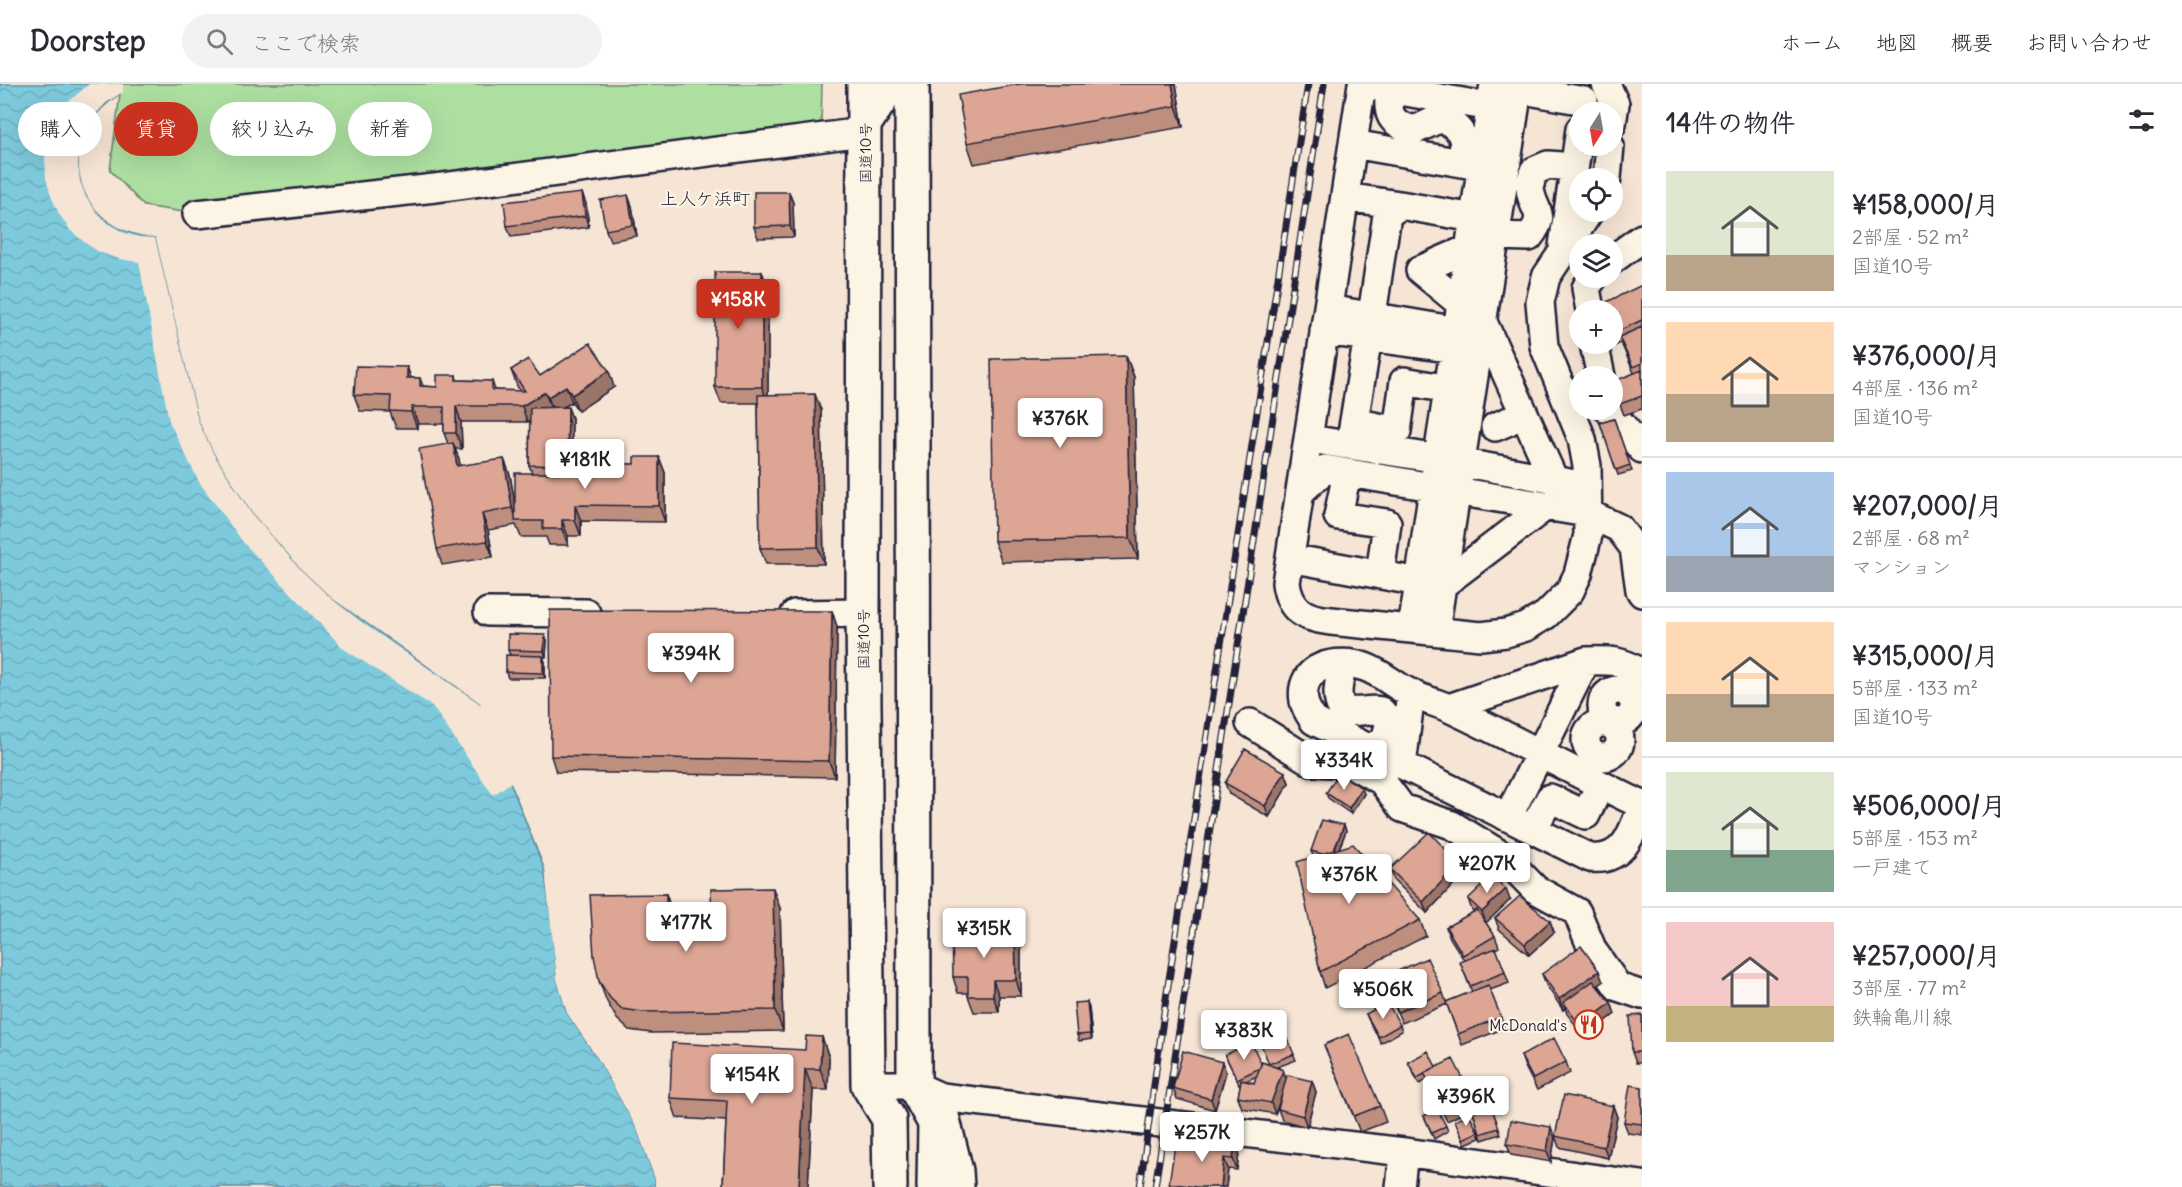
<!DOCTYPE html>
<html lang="ja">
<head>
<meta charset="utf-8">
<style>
  body { margin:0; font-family:Delius,"Klee One",sans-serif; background:#f2f2f3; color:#2b2b33; height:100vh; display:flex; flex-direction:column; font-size:22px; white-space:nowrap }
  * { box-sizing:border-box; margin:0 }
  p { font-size:20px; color:#7c7c81 }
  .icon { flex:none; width:33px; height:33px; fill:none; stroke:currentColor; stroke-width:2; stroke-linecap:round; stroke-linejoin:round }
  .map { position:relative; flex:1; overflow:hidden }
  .drawer { display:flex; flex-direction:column; background:#fff; width:540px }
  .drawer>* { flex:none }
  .top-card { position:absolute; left:18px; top:18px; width:570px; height:54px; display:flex; gap:12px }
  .needle { width:39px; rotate:191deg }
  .buttons { position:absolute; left:1569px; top:18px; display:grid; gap:12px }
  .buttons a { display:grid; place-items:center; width:54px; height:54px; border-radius:50%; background:#fff; box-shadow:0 6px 24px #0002; font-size:30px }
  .price { position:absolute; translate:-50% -51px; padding:0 14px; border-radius:6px; background:#fff; color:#222; font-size:20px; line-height:39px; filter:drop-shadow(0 2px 3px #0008) }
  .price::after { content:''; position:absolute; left:50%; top:36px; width:18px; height:14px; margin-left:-9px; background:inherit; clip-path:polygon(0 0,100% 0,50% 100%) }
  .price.current { background:#c8321e; color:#fff }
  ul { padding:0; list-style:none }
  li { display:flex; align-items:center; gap:18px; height:150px; padding:0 24px }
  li+li { border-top:2px solid #e1e1e2 }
  li span { display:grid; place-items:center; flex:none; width:168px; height:120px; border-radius:0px; color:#555 }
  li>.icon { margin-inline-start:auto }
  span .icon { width:72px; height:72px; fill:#fffc; stroke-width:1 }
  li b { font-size:26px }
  h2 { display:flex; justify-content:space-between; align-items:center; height:72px; padding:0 24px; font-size:26px }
  .chip { padding:0 21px; border-radius:27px; background:#fff; box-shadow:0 6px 24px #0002; font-size:21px; line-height:54px }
  .chip.current { background:#c8321e; color:#fff }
  header { display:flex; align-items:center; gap:36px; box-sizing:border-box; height:84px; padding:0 30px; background:#fff; border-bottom:2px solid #e1e1e2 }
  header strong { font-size:28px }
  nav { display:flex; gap:33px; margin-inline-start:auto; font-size:21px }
  .search { width:420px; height:54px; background:#f2f2f3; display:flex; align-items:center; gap:15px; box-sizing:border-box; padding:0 21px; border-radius:33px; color:#7c7c81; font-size:22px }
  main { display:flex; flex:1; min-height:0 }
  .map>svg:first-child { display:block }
  .green { fill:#addfa1; stroke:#68806e; stroke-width:1.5 }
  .water { fill:url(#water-waves); stroke:#59879c; stroke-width:1.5 }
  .pier { fill:#f6e5d5 }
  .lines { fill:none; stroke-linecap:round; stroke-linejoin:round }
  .minor-casing { stroke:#22223b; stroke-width:32 }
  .major-casing { stroke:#22223b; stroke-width:38 }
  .highway-casing { stroke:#22223b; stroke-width:38 }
  .minor { stroke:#fcf5e5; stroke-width:27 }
  .major { stroke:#fcf5e5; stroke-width:33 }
  .highway { stroke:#fcf5e5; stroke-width:33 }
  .rail-casing { stroke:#22223b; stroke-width:7 }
  .rail { stroke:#fcf5e5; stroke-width:4.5; stroke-dasharray:14; stroke-linecap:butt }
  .wall { fill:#be8f7f; stroke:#22223b; stroke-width:1.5; fill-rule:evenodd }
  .shaded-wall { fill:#9b7468; stroke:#22223b; stroke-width:1.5 }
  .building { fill:#dda694; stroke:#22223b; stroke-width:1.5 }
  .labels { text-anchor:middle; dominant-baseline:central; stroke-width:4.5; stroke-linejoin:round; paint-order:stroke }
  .street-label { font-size:15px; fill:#22223b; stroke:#fcf5e5 }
  .poi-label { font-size:15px; fill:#22223b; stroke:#fcf5e5; text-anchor:end }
  .quarter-label { font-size:18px; fill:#22223b; stroke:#fcf5e5 }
</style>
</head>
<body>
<header>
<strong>Doorstep</strong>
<div class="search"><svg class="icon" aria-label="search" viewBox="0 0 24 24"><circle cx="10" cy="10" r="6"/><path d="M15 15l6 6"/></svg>ここで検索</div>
<nav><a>ホーム</a><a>地図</a><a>概要</a><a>お問い合わせ</a></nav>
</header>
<main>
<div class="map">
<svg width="1642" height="1103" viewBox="0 0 1642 1103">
  <defs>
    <pattern id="water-waves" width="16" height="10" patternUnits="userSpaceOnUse" patternTransform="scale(1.5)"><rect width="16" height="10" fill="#7ecadd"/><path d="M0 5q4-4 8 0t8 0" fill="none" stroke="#6dadbf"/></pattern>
  </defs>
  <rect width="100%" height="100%" fill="#f6e5d5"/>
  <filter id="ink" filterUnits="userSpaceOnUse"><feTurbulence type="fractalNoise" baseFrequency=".0167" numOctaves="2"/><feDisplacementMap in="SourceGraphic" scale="12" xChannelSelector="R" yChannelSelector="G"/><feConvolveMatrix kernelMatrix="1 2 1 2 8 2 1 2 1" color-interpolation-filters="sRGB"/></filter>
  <g filter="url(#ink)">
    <path class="green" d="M120,0H822L821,43L197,130L144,122L110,86L120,10Z"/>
    <path class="water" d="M0,0H120V10C50,54 72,147 155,154L198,337L213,369L251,429L302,487L332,515L479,619L544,784L552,843L557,896L567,929L598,975L637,1045L655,1095V1103H0Z"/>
    <path class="pier" d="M89,0H123V8L106,19L94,32L85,47L79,63L78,80L80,97L86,113L96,127L108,139L122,148L138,153L155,154L198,337L213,369L251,429L302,487L332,515L364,540L479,619L487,631L513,697L493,711L432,622L344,565L243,458L199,398L169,337L139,178L120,175L101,169L85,159L70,146L59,130L51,112L46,94L45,74L49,54L56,35L68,18Z
      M546,796H549L560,896L570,928L601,974L639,1044L658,1094V1103H655V1095L637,1045L598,975L567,929L557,896Z"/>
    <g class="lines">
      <defs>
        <path id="minor" d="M1362,0L1286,499C1290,527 1304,534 1331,537L1481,552L1506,549L1526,543L1546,531L1570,507L1578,490L1588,451L1587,382L1582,355L1544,262L1540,218L1546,193L1589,128
          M1515,0L1518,5L1584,17
          M1606,0L1615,20L1612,40
          M1372,2L1491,23
          M1390,5C1386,30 1390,40 1415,46L1434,37L1444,35C1466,47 1465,56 1463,79
          M1353,60L1479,82
          M1607,94L1610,62
          M1345,113L1400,121
          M197,130L435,104L847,50L865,44L895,0
          M1496,152L1529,153C1550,128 1530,126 1530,102C1530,97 1533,91 1534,87L1548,81L1574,83
          M1563,162L1580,45
          M1612,176L1642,154
          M1461,220L1420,186L1470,164
          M1328,225L1458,247
          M1590,226L1586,204L1593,194
          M1372,231L1387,131L1400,121L1474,134
          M1483,238L1554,396
          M1324,247L1455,265
          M1594,260L1601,292
          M1609,326L1642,365
          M1354,338L1397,347L1404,297L1448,305
          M1495,343L1509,337
          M1308,355C1401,369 1495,382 1587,403
          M1351,355L1368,253
          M1347,389L1338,432L1387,439L1380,491
          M1300,408L1325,385L1587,429L1619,444L1634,464L1640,506L1642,509
          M1290,474L1419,498
          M1442,501L1546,422
          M488,528L586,529
          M795,530L863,529
          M1412,545L1494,0
          M1435,547L1518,5
          M1343,580C1340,596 1334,610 1342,625C1355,631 1367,624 1381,627L1390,638L1385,656L1371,664
          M1602 622a16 16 0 1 1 32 0a16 16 0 1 1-32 0Z
          M1449,624L1586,577C1609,576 1624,576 1642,590
          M1250,639L1312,678L1351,680L1382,697L1402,724L1452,741L1503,772L1535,805L1577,828L1593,867L1618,903L1642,911
          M1586 656a17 17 0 1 1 34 0a17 17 0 1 1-34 0Z
          M1402,681L1411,609
          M1642,720V721C1633,748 1624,778 1590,774L1314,637C1310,631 1305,624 1304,617C1298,580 1338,574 1365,583C1382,589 1396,603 1412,610C1425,616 1438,619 1451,625C1515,655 1577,690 1642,721
          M1508,733L1586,577
          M1533,745L1550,714L1586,731L1600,701
          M868,1001H914L941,1013L1404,1068L1642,1101
          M1400,1103L1404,1068"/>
        <path id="major" d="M939,1026L941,1028L956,1087L957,1103"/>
        <path id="highway" d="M864,0L863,529L868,1001L889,1035L890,1103
          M912,0C915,334 912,667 914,1001L935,1039L934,1103"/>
      </defs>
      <use href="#minor" class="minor-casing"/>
      <use href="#major" class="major-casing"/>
      <use href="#highway" class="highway-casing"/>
      <use href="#minor" class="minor"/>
      <use href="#major" class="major"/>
      <use href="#highway" class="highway"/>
      <defs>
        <path id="rail" d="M1140,1103L1165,921L1308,0
          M1155,1103L1324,0"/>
      </defs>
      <use href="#rail" class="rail-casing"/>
      <use href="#rail" class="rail"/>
    </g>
    <path class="wall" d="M1176,0L1183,43L974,80L967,59Z
      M789,108L793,119L794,153L758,154L754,143Z
      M582,109L586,120L589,143L511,153L507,142Z
      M632,122L637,152L610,157L606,146Z
      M762,188L768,204V311L821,326L824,480H766L760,464L758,319H721L715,303Z
      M1642,201V325L1624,331L1612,300L1634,289L1621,259L1614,262L1612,260V226Z
      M1126,272L1134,293L1138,475L1002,478L994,457Z
      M407,283L411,294H420L423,302L437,303L456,291L457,296L492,297L495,306L520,307L517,302L511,286L540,292L614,303L578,327L572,318L563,323L572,334L571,380H634L659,373L665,389V438L581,437V452H568V461H549L546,453H521L516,441L488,446L493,473L442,481L437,465L448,360L444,349V340H418L417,344H396L390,328L360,327L354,311ZM530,337L529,381L532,389L515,422L510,391L504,375L460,382L459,375L455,365H462L461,338H527Z
      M1614,335L1632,387L1618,391L1600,339Z
      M832,527L837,543L835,693L556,688L551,672Z
      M547,556L546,573H543L545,578V594H508L506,588L510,571L508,566Z
      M1285,688L1289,699L1269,733L1229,710L1225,699Z
      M1326,709L1364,710L1351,730L1328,714Z
      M1344,741L1346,747L1339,765L1420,836L1426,852L1325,904L1320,888L1314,773L1313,772L1311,767Z
      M1390,785L1463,790L1427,829L1394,796Z
      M666,810L673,831V838H712L780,824L783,947L651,949L629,946L617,935L607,918L599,897Z
      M1468,815L1510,816L1485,838L1495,852L1499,863L1496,865L1509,899L1490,906L1505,944L1462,961L1446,918L1472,908L1460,878L1464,876L1450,854L1446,843L1474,828L1472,826Z
      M1495,834L1550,837L1554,848L1529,871L1499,845Z
      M1015,848L1021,864V912H999V928H974L968,912V909H958L953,893Z
      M1542,890L1603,898L1597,902L1611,919L1615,930L1585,953L1567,930L1565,924L1563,926L1546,901Z
      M1382,894L1443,909L1447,920L1402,939Z
      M1087,918L1089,924L1092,955L1079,957L1077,951Z
      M1366,930L1400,941L1402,947L1381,959L1368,935Z
      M1642,931V979H1636L1632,968Z
      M1285,950L1296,976L1277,983L1283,986L1286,994L1312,997L1316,1008L1307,1043L1282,1036L1278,1025L1282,1012L1275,1030L1242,1024L1238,1013L1241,999L1239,1000L1225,971L1269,980ZM1257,992L1254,999L1246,997Z
      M822,953L829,974L828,1006H813L808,1103H723L726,1037L677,1034L670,1014L805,966Z
      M1324,961L1380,1022L1386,1038L1360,1048Z
      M1521,972L1566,978L1570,989L1537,1006L1525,983Z
      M1408,978L1436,983L1472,1012L1476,1023L1447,1037L1427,996L1419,1000Z
      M1226,988L1215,1026L1177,1015L1173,1004Z
      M1642,1003V1051L1628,1049L1624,1038Z
      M1491,1022L1501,1050L1482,1056L1473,1027Z
      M1613,1022L1617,1033L1608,1074L1559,1063L1555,1052Z
      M1424,1032L1446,1042L1448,1047L1434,1055Z
      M1455,1037L1478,1048L1480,1054L1465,1060Z
      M1236,1050L1240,1061L1237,1086L1228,1085L1226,1103H1171L1169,1099L1211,1066Z
      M1555,1054L1551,1078L1511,1071L1507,1060Z"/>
    <path class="shaded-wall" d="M1172,0H1176L1183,43L1176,22Z
      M789,108L793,119L794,153L790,142Z
      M582,109L586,120L589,143L585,132Z
      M628,111L632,122L637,152L633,141Z
      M762,188L768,204V319L762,303Z
      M1126,272L1134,293L1138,475L1130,454Z
      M407,283L413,299L407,294Z
      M609,287L614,303L578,327L572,311Z
      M566,302L572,318L554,329L548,313Z
      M545,308L551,324L527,338L522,322Z
      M815,310L821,326L824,480L818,463Z
      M456,322L461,338L462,365L456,349Z
      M412,323L418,340L417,344L411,328Z
      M568,323L572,334L571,393L567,382Z
      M453,359L459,375L463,398L457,382Z
      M659,373L665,389V438L659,422Z
      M504,375L510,391L518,437L512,424Z
      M575,421L581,437V452L575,436Z
      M482,430L488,446L493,473L487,457Z
      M562,436L568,452V461L562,445Z
      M832,527L837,543L835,693L829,677Z
      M545,551L547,556L546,573L544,567Z
      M543,572L545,578V594L543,589Z
      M1285,688L1289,699L1269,733L1265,722Z
      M1362,704L1364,710L1351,730L1349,724Z
      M1344,741L1346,747L1333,779L1331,773Z
      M1459,779L1463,790L1427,829L1423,818Z
      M773,804L780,824L783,947L775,926Z
      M1506,805L1510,816L1486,839L1482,828Z
      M666,810L673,831V859L666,839Z
      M1550,837L1554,848L1529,871L1525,860Z
      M1015,848L1021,864V912L1016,896Z
      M1599,887L1603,898L1567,923L1563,919L1565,924L1563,926L1559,915Z
      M993,896L999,912V928L993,912Z
      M1087,918L1089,924L1092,955L1090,950Z
      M1611,919L1615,930L1585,953L1581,942Z
      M822,953L829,974L828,1006L820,985Z
      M1222,978L1226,988L1215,1026L1211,1015Z
      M805,985L813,1006L808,1103H799Z
      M1283,986L1287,997L1275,1030L1271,1019Z
      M1312,997L1316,1008L1307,1043L1303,1032Z
      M1613,1022L1617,1033L1608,1074L1604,1063Z
      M1551,1043L1555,1054L1551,1078L1547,1067Z
      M1236,1050L1240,1061L1237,1086L1233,1075Z
      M1224,1074L1228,1085L1226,1103H1221Z"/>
    <path class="building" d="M1020,0H1172L1176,22L967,59L958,11Z
      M754,108H789L790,142L754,143Z
      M582,109L585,132L507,142L504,118Z
      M628,111L633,141L606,146L600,116Z
      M715,188H762V303H715Z
      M1642,201V236L1612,250V226H1598L1596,223Z
      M1642,243V279L1633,283L1619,253Z
      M590,259L609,287L572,311L566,302L548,313L545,308L522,322H456V349H444V323H412L411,328L390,327L391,312L354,311L356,282L407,283V294H420V302L437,303V291H456V296L492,297V306L525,307L511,286L528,275L540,292Z
      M1126,272L1130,454L994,457L991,275Z
      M1642,286V312L1620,320L1612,300V298Z
      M815,310L818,463L760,464L758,311Z
      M568,323L567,380H565V382L529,381L530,324Z
      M1614,335L1630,381L1616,386L1600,339Z
      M453,359L457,382L504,375L512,424L482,430L487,457L437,465L419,365Z
      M634,373H659V422L575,421V436H562V445H543V437H515V389H565V380H634Z
      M550,526L832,527L829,677L551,672Z
      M508,550L545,551L544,567L508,566Z
      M506,571L543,572V589L506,588Z
      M1245,665L1285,688L1265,722L1225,699Z
      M1339,689L1362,704L1349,724L1326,709Z
      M1322,736L1344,741L1334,766L1322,770L1311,767Z
      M1429,748L1459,779L1423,818L1390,785Z
      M1353,760L1420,836L1320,888L1297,778Z
      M1492,792L1506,805L1482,828L1468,815Z
      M773,804L775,926L643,928L622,925L610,914L599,897L594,872L590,811L666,810V839L712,838L711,805Z
      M1520,812L1550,837L1525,860L1495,834Z
      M1477,826L1495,852L1463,871L1446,843Z
      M952,848H1015L1016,896H993V912H968V893H953Z
      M1581,862L1599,887L1559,915L1542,890Z
      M1496,864L1505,888L1470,902L1460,878Z
      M1427,874L1443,909L1398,928L1382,894Z
      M1593,897L1611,919L1581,942L1563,919Z
      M1488,901L1501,933L1458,950L1446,918Z
      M1087,918L1090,950L1077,951L1074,919Z
      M1387,918L1400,941L1379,953L1366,930Z
      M1642,931V968H1632L1630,932Z
      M1285,950L1294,970L1269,980L1261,960Z
      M1349,950L1380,1022L1354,1032L1324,961Z
      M806,952L822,953L820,985H805L799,1103H723L727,1017L670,1014L672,959L805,966Z
      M1554,954L1566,978L1533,995L1521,972Z
      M1251,958L1261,979L1260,984L1237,995L1225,971Z
      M1183,967L1222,978L1211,1015L1173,1004Z
      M1428,967L1436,983L1424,989L1425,990L1417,994L1408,978Z
      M1453,975L1472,1012L1443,1026L1424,989Z
      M1262,978L1283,986L1271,1019L1238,1013L1241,996L1254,999Z
      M1287,991L1312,997L1303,1032L1278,1025Z
      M1630,1001L1642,1003V1040L1624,1038Z
      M1564,1011L1613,1022L1604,1063L1555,1052Z
      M1491,1022L1499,1044L1480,1050L1473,1027Z
      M1437,1025L1446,1042L1432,1049L1424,1032Z
      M1469,1030L1478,1048L1463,1055L1455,1037Z
      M1511,1036L1551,1043L1547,1067L1507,1060Z
      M1214,1047L1236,1050L1233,1075L1224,1074L1221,1103H1196L1169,1099L1175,1061L1211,1066Z"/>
  </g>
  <defs>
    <symbol id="restaurant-ring" viewBox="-11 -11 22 22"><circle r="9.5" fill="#fcf5e5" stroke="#c8321e" stroke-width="1.5"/><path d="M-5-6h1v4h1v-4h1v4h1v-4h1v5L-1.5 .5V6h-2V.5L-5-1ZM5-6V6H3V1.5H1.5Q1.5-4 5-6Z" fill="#c8321e"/></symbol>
  </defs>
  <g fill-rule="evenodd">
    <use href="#restaurant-ring" x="1572" y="924" width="33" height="33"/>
  </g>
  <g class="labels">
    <g class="street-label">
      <text transform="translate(865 69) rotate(-90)">国道10号</text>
      <text transform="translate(863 555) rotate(-90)">国道10号</text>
    </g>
    <g class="poi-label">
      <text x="1567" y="941">McDonald's</text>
    </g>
    <g class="quarter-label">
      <text x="705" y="114">上人ケ浜町</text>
    </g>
  </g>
</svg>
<div class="buttons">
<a><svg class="needle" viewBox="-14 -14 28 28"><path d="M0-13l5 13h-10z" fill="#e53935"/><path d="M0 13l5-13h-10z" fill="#7c7c81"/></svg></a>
<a><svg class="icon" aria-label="locate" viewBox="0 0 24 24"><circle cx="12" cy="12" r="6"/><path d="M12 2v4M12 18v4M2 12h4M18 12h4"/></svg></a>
<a><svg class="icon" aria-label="layers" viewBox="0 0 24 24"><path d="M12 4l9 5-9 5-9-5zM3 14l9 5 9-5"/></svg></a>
<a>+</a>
<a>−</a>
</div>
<b class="price current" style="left:738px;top:246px">¥158K</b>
<b class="price" style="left:1060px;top:365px">¥376K</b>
<b class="price" style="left:585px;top:406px">¥181K</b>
<b class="price" style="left:691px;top:600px">¥394K</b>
<b class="price" style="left:1344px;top:707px">¥334K</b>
<b class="price" style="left:1487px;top:810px">¥207K</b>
<b class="price" style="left:1349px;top:821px">¥376K</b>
<b class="price" style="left:686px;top:869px">¥177K</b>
<b class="price" style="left:984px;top:875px">¥315K</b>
<b class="price" style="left:1383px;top:936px">¥506K</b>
<b class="price" style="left:1244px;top:977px">¥383K</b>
<b class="price" style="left:752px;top:1021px">¥154K</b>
<b class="price" style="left:1466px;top:1043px">¥396K</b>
<b class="price" style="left:1202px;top:1079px">¥257K</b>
<div class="top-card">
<a class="chip">購入</a>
<a class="chip current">賃貸</a>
<a class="chip">絞り込み</a>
<a class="chip">新着</a>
</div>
</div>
<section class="drawer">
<h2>14件の物件<svg class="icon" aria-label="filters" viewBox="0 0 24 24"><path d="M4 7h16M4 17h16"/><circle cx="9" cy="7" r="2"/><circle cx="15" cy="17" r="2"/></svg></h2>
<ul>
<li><span style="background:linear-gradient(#dfe7d0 70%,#b9a48a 0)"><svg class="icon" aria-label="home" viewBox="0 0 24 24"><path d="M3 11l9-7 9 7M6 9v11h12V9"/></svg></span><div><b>¥158,000/月</b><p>2部屋 · 52 m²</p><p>国道10号</p></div></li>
<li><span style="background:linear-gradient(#ffd9b3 60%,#b9a48a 0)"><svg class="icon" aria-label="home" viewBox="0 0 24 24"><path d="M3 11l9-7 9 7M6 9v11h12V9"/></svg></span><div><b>¥376,000/月</b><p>4部屋 · 136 m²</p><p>国道10号</p></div></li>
<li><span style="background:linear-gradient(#a9c7e8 70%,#9aa5b1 0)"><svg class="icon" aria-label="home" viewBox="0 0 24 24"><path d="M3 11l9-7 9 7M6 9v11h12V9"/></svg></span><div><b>¥207,000/月</b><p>2部屋 · 68 m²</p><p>マンション</p></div></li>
<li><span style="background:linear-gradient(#ffd9b3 60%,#b9a48a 0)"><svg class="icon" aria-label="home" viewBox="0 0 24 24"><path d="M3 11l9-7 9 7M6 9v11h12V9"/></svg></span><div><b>¥315,000/月</b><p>5部屋 · 133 m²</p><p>国道10号</p></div></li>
<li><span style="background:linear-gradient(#dfe7d0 65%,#7fa58c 0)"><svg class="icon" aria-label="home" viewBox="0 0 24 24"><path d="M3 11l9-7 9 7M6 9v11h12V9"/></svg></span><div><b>¥506,000/月</b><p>5部屋 · 153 m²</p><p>一戸建て</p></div></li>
<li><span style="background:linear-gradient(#f6c9c9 70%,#c2b280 0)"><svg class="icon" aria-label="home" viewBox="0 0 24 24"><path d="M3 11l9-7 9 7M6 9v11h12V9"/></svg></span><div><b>¥257,000/月</b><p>3部屋 · 77 m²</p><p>鉄輪亀川線</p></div></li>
</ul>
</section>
</main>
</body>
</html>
